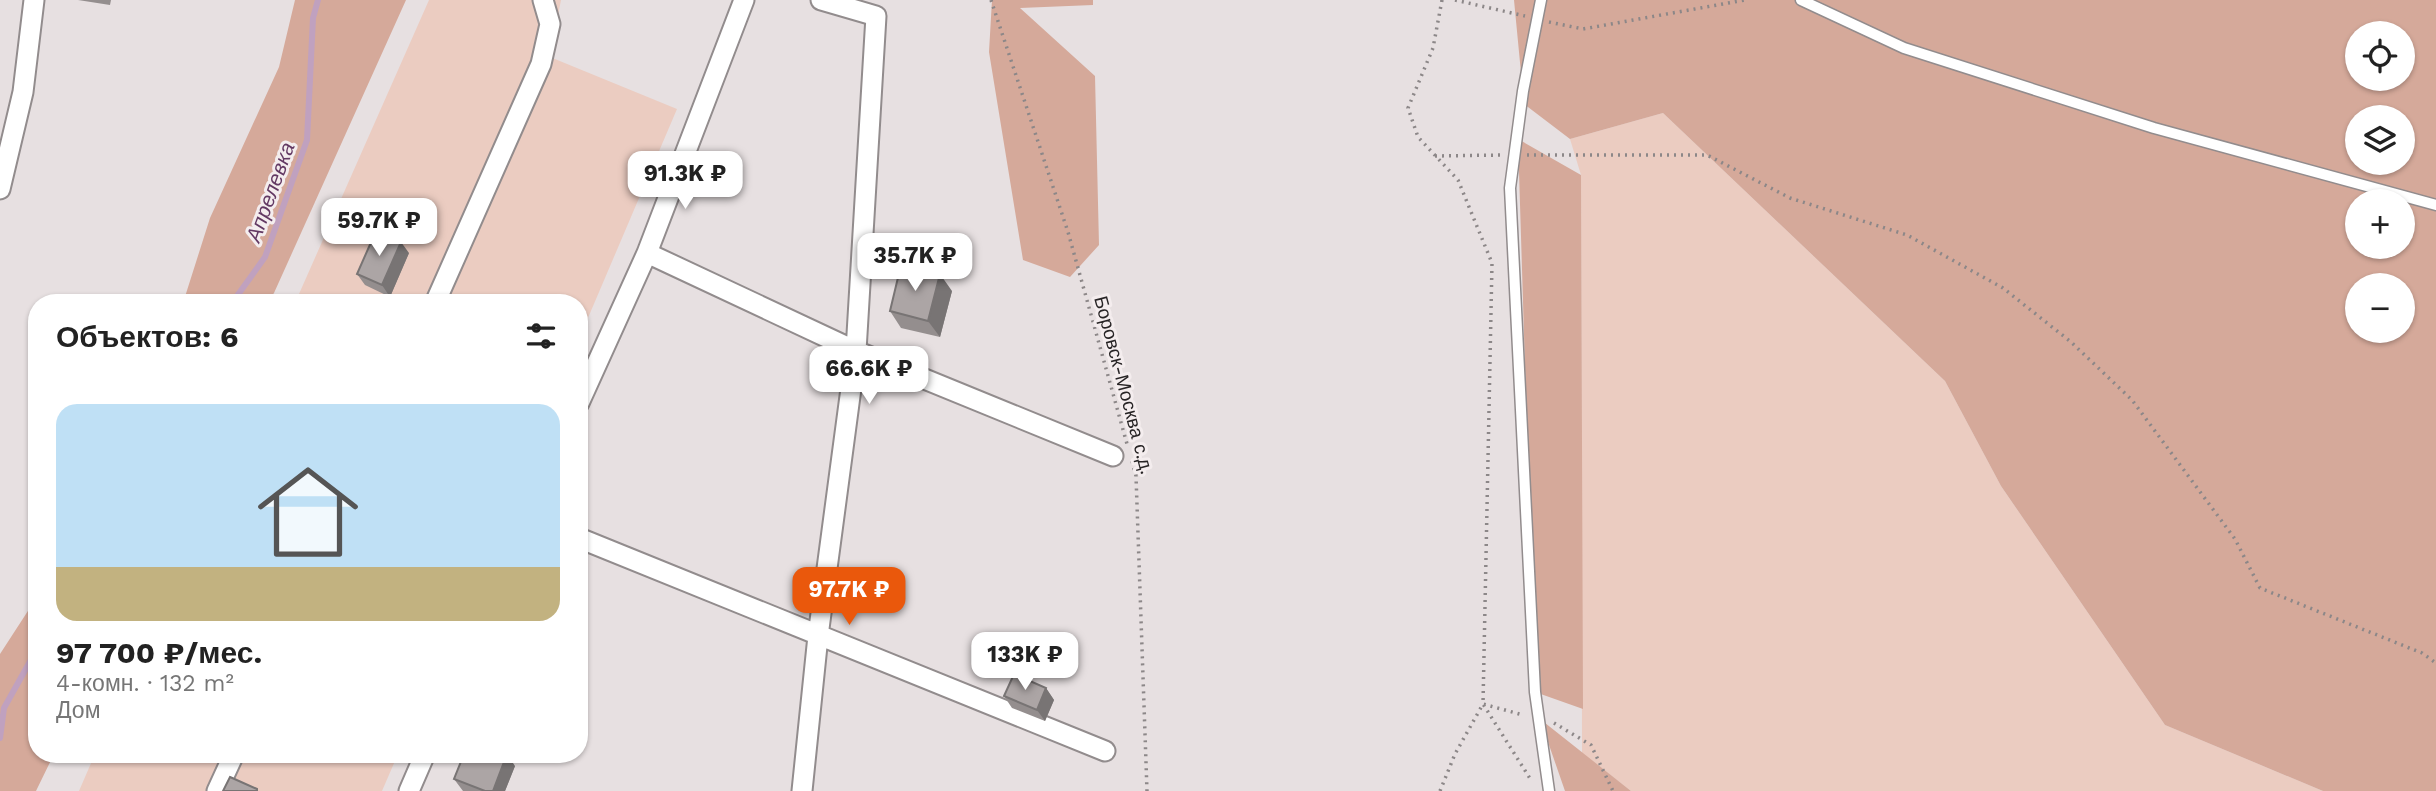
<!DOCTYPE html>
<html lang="ru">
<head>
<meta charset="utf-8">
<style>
  body { margin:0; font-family:"Work Sans",sans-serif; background:#f2f2f2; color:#222; height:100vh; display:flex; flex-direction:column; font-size:26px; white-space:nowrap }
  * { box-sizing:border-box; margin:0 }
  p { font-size:23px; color:#767676 }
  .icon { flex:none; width:38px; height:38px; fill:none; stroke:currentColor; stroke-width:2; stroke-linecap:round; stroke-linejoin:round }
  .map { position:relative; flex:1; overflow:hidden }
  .sheet { position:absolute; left:28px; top:294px; width:560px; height:469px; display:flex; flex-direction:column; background:#fff; border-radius:28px; box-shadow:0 2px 5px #0004 }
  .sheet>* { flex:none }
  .controls { position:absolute; left:2345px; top:21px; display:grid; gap:14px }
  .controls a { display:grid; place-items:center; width:70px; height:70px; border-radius:50%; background:#fff; box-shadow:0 2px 5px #0004; font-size:35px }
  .price { position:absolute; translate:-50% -60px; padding:0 16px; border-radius:14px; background:#fff; color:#222; font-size:23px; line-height:46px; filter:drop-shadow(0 2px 4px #0008) }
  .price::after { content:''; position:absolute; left:50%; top:42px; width:21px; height:16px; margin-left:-10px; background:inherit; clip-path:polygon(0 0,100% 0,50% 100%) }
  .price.current { background:#ea580c; color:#fff }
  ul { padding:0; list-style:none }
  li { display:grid; align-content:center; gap:14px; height:371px; padding:0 28px }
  li span { display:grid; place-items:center; height:217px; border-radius:21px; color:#555 }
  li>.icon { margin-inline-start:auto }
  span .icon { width:126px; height:126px; fill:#fffc; stroke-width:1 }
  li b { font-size:30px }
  h2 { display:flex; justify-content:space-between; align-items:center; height:84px; padding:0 28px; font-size:30px }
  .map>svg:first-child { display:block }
  .green { fill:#ebccc1 }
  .forest { fill:#d5a99a; fill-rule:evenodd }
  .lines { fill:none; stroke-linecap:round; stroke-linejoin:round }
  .stream { stroke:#c0a1bf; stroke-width:6 }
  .lane-casing { stroke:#928c8d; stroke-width:13 }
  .street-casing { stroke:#928c8d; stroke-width:23 }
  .path { stroke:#8c8788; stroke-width:3.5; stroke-dasharray:2 5; stroke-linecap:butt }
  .lane { stroke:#fff; stroke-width:10 }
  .street { stroke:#fff; stroke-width:19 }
  .wall { fill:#948e8e }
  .shaded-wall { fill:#787474 }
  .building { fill:#aca5a5; stroke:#787474; stroke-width:2 }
  .labels { text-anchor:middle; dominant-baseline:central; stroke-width:6; stroke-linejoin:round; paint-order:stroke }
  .street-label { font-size:19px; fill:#272425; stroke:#f4edee }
  .water-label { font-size:21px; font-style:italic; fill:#633963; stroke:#f4edee }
</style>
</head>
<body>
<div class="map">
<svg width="2436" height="791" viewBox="0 0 2436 791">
  <rect width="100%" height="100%" fill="#e7e0e1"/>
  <path class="green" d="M429,0H561L550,57L677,109L579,339V303H295Z
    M1663,113L1945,381L2001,486L2165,725L2323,791H1631L1582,753L1581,175L1570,139Z
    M95,754H398L382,791H79Z"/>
  <path class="forest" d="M295,0H406L274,293L267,303H183L210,218L279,67Z
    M992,0H1093V5L1020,8L1095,76L1099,245L1070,277L1023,260L989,52Z
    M1514,0H2436V791H2323L2165,725L2001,486L1945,381L1663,113L1570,139L1524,104ZM2357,33H2403V79H2357ZM2357,117H2403V163H2357ZM2357,201H2403V247H2357ZM2357,285H2403V331H2357Z
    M1518,139L1581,175L1583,709L1535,692Z
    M37,597V754H54L36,791H0V654Z
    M1540,719L1631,791H1565Z"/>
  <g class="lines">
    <path class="stream" d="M232,303L265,257L307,140L313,18L318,0
      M0,738L4,708L37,649"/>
    <defs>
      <path id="lane" d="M1541,0L1523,91L1510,188L1535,692L1549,791
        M1801,0L1904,48L2154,128L2436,205"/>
      <path id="street" d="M0,189L23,92L34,0
        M647,253L856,351L1113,456
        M435,303L541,64L550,24L543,0
        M579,403L647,253L744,0
        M579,538L1105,751
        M217,791L234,754
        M409,791L425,754
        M802,791L818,636L856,351L876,16L821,0"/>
    </defs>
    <use href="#lane" class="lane-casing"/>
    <use href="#street" class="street-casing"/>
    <path class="path" d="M991,0L1068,232L1127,444
      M1442,0L1433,48L1408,108L1418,137L1458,180L1492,263L1483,704L1531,780
      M1455,0L1525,16
      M1549,22L1583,29L1745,0
      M1527,155H1707L1790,198L1907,235L2003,288L2071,342L2132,400L2235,539L2260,588L2422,653L2436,663
      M1435,156L1502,155
      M1132,461L1136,476L1147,791
      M1554,723L1591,745L1613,791
      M1440,791L1455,754L1483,704L1523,715"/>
    <use href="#lane" class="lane"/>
    <use href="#street" class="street"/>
  </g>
  <path class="wall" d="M78,0H111L110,5Z
    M409,253L390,297L365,285L357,274Z
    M952,291L940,337L901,328L890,311Z
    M1046,688L1054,700L1045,721L1012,708L1004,696Z
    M515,766L505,791H463L454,779Z"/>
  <path class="shaded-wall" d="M401,242L409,253L390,297L382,285Z
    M940,274L952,291L940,337L928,321Z
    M1046,688L1054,700L1045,721L1037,710Z
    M507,754L515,766L505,791H493Z"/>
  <path class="building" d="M376,231L401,242L382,285L357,274Z
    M901,265L940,274L928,321L890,311Z
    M440,297L453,303H438Z
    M333,299L340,303H331Z
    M1014,674L1046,688L1037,710L1004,696Z
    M464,754H507L493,791H485L454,779Z
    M230,777L257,789V791H223Z"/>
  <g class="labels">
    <g class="street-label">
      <text transform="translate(1124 385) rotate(75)">Боровск-Москва с.д.</text>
    </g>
    <g class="water-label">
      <text transform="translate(270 192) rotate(-70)">Апрелевка</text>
    </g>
  </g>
</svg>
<div class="controls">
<a><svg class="icon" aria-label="locate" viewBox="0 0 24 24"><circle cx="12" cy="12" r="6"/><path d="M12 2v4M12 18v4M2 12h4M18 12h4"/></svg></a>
<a><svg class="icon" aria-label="layers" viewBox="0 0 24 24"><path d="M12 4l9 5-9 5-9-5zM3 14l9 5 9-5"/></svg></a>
<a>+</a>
<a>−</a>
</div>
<b class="price" style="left:685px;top:211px">91.3K ₽</b>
<b class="price" style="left:379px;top:258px">59.7K ₽</b>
<b class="price" style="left:915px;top:293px">35.7K ₽</b>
<b class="price" style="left:869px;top:406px">66.6K ₽</b>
<b class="price current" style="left:849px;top:627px">97.7K ₽</b>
<b class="price" style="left:1025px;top:692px">133K ₽</b>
<section class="sheet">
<h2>Объектов: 6<svg class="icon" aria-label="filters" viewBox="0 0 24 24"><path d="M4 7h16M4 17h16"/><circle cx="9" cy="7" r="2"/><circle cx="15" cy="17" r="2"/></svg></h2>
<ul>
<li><span style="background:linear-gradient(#bfe0f5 75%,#c2b280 0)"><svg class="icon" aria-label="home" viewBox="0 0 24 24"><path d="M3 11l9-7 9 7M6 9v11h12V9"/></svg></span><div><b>97 700 ₽/мес.</b><p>4-комн. · 132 m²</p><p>Дом</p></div></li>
</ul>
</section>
</div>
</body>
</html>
